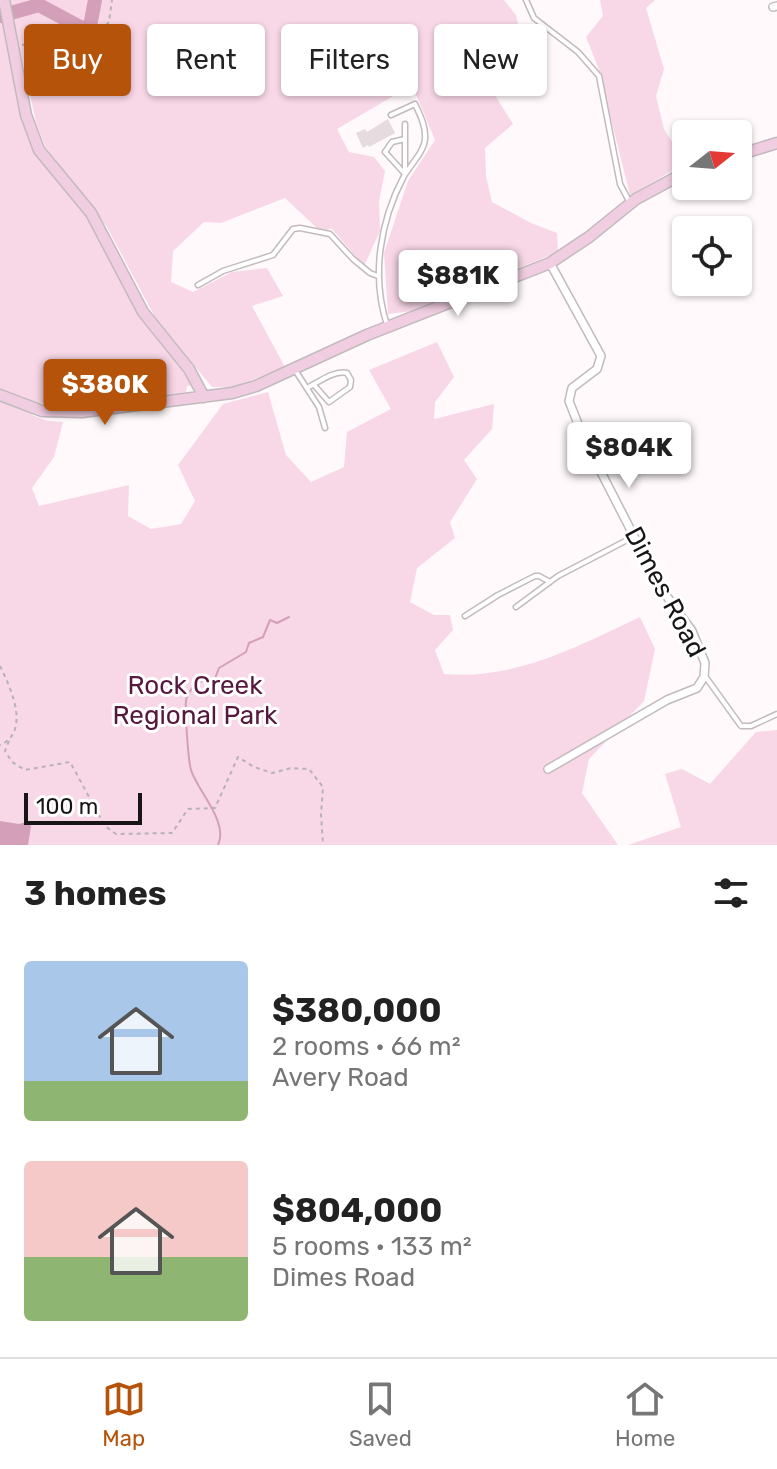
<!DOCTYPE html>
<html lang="en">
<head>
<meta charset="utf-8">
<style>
  body { margin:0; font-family:Rubik,sans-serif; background:#f2f2f2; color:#222; height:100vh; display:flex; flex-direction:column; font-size:30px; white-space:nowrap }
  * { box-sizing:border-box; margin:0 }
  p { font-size:26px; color:#767676 }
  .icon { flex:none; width:44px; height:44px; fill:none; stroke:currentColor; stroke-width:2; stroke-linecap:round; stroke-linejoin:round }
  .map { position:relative; height:845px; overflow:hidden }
  .side { display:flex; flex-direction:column; background:#fff; flex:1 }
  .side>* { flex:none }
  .hud { position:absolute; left:24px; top:24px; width:730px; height:72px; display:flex; gap:16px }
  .needle { width:52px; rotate:73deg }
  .buttons { position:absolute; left:672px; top:120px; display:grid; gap:16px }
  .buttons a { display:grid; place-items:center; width:80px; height:80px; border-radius:8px; background:#fff; box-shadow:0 2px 6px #0004; font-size:40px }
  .scale { position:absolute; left:24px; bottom:20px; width:118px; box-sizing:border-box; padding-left:8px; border:4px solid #181516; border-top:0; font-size:22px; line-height:28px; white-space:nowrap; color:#181516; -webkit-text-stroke:6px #fff; paint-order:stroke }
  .price { position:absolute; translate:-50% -68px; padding:0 18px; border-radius:8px; background:#fff; color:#222; font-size:26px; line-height:52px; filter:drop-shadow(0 2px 4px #0008) }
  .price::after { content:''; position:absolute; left:50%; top:48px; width:24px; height:18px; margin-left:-12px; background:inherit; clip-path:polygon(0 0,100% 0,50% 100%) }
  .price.on { background:#b45309; color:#fff }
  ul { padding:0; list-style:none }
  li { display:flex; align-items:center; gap:24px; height:200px; padding:0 24px }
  li span { display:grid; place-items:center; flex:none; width:224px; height:160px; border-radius:8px; color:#555 }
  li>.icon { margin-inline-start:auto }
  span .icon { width:96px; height:96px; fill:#fffc; stroke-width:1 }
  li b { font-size:34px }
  h2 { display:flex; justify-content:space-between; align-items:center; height:96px; padding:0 24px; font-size:34px }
  .tag { padding:0 28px; border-radius:8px; background:#fff; box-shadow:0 2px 6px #0004; font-size:28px; line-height:72px }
  .tag.on { background:#b45309; color:#fff }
  .tab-bar { display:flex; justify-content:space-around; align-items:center; height:112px; border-top:2px solid #e0e0e0; background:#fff; font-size:22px; color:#767676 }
  .tab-bar a { display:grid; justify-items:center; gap:4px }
  .tab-bar .on { color:#b45309 }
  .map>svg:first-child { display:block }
  .green { fill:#f8d7e6 }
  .water { fill:#d49fb9 }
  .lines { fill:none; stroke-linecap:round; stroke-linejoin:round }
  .stream { stroke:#d49fb9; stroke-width:2 }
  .river { stroke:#d49fb9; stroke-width:14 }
  .building { fill:#e6dce0 }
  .lane-casing { stroke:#c3babe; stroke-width:7 }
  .street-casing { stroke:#c3babe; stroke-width:10 }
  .secondary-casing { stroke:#c3babe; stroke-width:13 }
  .path { stroke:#b7b2b3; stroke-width:2; stroke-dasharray:4 4; stroke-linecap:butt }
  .lane { stroke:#fff; stroke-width:4 }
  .street { stroke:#fff; stroke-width:7 }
  .secondary { stroke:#f0cde0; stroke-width:10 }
  .labels { text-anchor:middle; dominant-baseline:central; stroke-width:6; stroke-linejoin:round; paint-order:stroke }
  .street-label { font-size:26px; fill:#181516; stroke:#fff }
  .park-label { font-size:26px; fill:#56183c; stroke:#fff }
</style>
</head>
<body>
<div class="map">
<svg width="777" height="845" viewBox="0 0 777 845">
  <rect width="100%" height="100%" fill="#fff9fb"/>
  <path class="green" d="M0,0L31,141L91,219L117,268L195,384L187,386L186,392C125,400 58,419 0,390Z
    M9,0H504L516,15L519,28L466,49L513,124L485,148L486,176L492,202L531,223L557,233L558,252L412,311L388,314L384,253L408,181L435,140L412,85L337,129L349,152L374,157L385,171L379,202L380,231L364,266L332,229L319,230L285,198L221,223L204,222L173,251L171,282L193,292L232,272L267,268L283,296L252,306L285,367L233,387H212L156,319L107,227L45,146L36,122Z
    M600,0H655L646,8L664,69L656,96L664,129L679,153V167L630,195L598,67L586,37L603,16Z
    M437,342L454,377L435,402L434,419L494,404L492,429L464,460L477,479L450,522L455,538L417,568L410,602L434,615H450L453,630L435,650L444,674C516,680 576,647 640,617L655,649L644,701L589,759L582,793L618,845H0V398L33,411L32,415L48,421L63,422L54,457L32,488L39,506L129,485L128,516L151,529L181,524L195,501L178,465L223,404L268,392L286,455L311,482L344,467L347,432L391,409L369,370Z
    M777,730V845H628L681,827L665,774L682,769L710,784L756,732Z"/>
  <path class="water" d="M0,821L19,824L27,822L31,826L28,845H0Z"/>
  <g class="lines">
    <path class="stream" d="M38,0L39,5
      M218,845C229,822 198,792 191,770C188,760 185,711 186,700C187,695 192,688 195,683L207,680L214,681L219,668L246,652L249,643L263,637L270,620L277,623L289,617"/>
    <path class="river" d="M0,16L39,5L82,28L90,26L95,0"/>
  </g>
  <path class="building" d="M388,119L395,133L369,147L368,145L363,148L356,133L365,129L367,132Z"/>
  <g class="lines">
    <defs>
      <path id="lane" d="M526,0L534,18L578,52L599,76L620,184L629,201
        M405,124V139L392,142L385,152L405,174
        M405,172V139
        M198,285L223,271L273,255L293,229L300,228L330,234L353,259L370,273L378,276
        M387,325C371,276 380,221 404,176C411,164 424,152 425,139C426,126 420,115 415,104L391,115
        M295,370L319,407L325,428
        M307,388C319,382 334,370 347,373L351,380L350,387L329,402L314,385
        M516,607L558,576L633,537
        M465,616L498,595L535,576H539L550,582
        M705,676L741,726H751L777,714"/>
      <path id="street" d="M773,7L777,6
        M548,769L667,700L697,688L704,677L705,663L692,631L660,587L584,439L569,401L572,388L597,369L601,356L550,263"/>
      <path id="secondary" d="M4,0L26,115L39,150L91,213L143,312L189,369L204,397
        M738,155L777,143
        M0,395L42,411L82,412L232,393L256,386L367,335L550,263L589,237L636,199L686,172"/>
    </defs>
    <use href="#lane" class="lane-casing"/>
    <use href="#street" class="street-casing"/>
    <use href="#secondary" class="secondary-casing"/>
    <path class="path" d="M22,45L99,32L109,22L112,0
      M0,666C11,688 31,732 0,745
      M9,741L5,751L12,762L25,770L70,762L105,826L116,834L172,833L188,809L215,808L238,757L254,767L272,773L291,768L309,769L323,787L321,814L323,845"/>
    <use href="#lane" class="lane"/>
    <use href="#street" class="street"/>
    <use href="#secondary" class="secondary"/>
  </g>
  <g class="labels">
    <g class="street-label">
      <text transform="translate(665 592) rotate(62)">Dimes Road</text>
    </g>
    <g class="park-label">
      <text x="195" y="685">Rock Creek<tspan x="195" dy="30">Regional Park</tspan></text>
    </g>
  </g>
</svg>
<div class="buttons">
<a><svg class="needle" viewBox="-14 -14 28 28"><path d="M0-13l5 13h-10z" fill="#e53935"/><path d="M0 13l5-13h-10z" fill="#767676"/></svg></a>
<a><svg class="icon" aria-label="locate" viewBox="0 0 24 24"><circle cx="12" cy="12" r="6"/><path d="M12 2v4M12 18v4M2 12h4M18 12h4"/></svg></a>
</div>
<div class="scale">100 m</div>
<b class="price" style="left:458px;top:318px">$881K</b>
<b class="price on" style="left:105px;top:427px">$380K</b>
<b class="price" style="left:629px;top:490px">$804K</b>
<div class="hud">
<a class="tag on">Buy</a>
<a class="tag">Rent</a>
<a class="tag">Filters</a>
<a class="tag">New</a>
</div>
</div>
<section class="side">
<h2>3 homes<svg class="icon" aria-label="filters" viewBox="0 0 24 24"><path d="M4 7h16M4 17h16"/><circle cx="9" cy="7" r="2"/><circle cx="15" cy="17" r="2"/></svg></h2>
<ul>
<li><span style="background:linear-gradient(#a9c7e8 75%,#8fb573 0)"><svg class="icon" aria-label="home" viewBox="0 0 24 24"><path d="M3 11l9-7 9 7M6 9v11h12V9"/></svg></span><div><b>$380,000</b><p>2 rooms · 66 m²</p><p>Avery Road</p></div></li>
<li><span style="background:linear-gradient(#f6c9c9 60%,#8fb573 0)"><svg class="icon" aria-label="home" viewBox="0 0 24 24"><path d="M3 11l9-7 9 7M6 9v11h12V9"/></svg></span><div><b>$804,000</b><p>5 rooms · 133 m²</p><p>Dimes Road</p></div></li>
</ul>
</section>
<nav class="tab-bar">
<a class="on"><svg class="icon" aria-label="map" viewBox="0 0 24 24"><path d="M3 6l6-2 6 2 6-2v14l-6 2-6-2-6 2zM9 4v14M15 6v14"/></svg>Map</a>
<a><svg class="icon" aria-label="saved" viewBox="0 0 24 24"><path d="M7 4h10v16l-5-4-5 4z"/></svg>Saved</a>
<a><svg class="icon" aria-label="home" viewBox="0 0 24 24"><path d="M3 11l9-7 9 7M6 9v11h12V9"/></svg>Home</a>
</nav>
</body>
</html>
